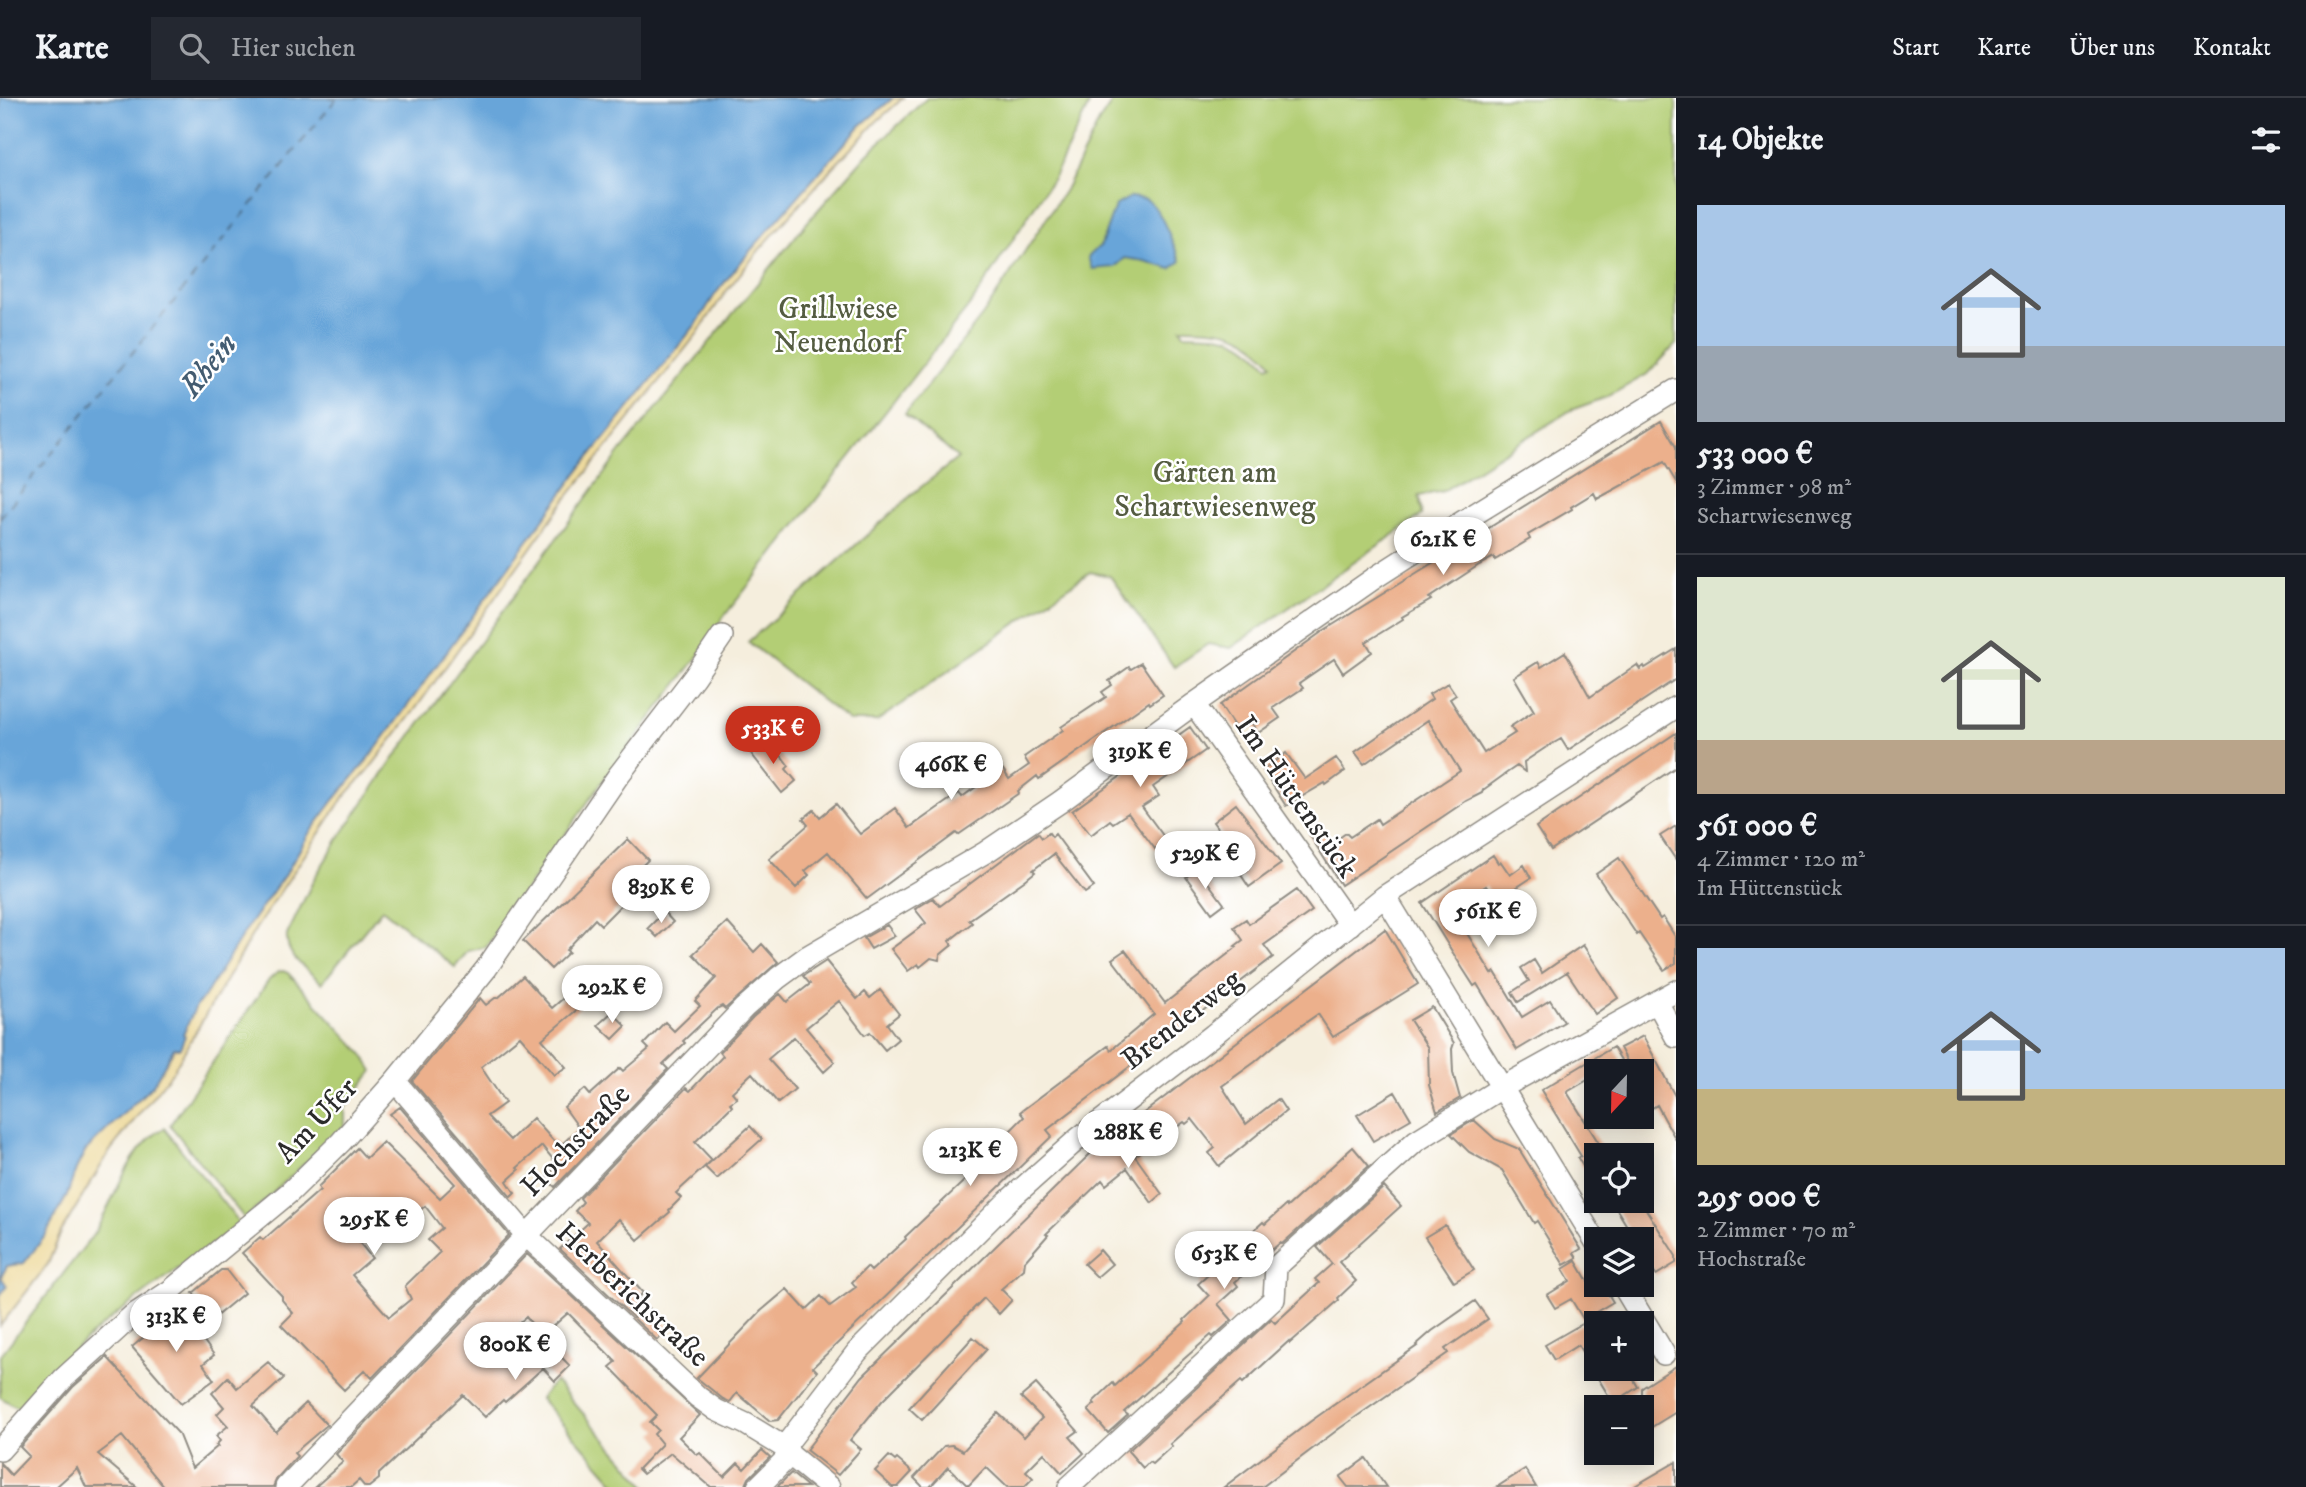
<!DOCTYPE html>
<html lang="de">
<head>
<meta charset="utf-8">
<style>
  body { margin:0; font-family:"IM FELL DW Pica",serif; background:#242831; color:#f1f3f6; height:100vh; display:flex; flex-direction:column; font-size:26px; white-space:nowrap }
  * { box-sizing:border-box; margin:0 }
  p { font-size:23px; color:#9ea1a6 }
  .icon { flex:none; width:38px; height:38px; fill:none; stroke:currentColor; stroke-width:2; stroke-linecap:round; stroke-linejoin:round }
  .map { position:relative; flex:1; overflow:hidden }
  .panel { display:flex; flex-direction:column; background:#171b24; width:630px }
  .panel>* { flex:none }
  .needle { width:46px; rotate:202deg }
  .tools { position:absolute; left:1584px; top:961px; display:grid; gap:14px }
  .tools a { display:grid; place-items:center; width:70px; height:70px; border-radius:0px; background:#171b24; box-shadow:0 4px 18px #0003; font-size:35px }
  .price { position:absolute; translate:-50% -60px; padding:0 16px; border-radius:24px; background:#fff; color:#222; font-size:23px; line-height:46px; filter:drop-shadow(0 2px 4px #0008) }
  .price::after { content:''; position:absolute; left:50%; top:42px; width:21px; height:16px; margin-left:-10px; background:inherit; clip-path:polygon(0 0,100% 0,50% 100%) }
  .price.on { background:#c8321e; color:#fff }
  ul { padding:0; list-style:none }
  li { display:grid; align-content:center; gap:14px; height:371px; padding:0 21px }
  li+li { border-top:2px solid #363941 }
  li span { display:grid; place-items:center; height:217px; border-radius:0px; color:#555 }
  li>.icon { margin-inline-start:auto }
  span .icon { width:126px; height:126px; fill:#fffc; stroke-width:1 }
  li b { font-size:30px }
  h2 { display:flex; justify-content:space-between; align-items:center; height:84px; padding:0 21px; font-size:30px }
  header { display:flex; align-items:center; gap:42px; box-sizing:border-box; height:98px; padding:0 35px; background:#171b24; border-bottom:2px solid #363941 }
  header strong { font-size:33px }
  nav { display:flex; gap:38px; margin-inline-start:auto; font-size:24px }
  .search { width:490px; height:63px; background:#242831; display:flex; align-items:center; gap:18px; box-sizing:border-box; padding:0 24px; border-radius:0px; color:#9ea1a6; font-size:26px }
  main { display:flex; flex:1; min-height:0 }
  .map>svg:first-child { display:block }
  .green { fill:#b3ce74; stroke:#6f7c50; stroke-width:2; fill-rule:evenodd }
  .sand { fill:#eeda9e; stroke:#8c8264; stroke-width:2 }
  .water { fill:#68a5d9; stroke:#4a6882; stroke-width:2 }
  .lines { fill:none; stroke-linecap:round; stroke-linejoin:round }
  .ferry { stroke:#435c71; stroke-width:2; stroke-dasharray:9 7; stroke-linecap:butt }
  .building { fill:#ecb08c; fill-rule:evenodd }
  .minor-casing { stroke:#908c84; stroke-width:24 }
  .minor { stroke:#fff; stroke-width:21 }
  .labels { text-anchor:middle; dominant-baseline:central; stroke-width:5; stroke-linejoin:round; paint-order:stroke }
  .park-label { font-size:30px; fill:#545c41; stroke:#fff }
  .street-label { font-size:30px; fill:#2b2b2b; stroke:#fff }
  .water-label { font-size:32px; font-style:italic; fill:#435c71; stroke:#fff }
</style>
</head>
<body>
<header>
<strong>Karte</strong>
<div class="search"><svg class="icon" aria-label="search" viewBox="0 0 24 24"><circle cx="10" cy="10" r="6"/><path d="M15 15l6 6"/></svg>Hier suchen</div>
<nav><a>Start</a><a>Karte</a><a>Über uns</a><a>Kontakt</a></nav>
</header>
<main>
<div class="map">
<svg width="1676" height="1389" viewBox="0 0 1676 1389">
  <rect width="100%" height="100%" fill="#fff"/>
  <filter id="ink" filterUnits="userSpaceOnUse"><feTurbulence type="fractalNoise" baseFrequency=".0143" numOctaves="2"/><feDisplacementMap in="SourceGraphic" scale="14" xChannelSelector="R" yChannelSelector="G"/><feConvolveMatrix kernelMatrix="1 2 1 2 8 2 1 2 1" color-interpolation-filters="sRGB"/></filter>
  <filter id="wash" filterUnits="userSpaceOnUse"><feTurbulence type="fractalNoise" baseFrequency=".00686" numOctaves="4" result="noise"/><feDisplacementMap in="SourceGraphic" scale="28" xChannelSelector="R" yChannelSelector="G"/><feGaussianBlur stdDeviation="1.57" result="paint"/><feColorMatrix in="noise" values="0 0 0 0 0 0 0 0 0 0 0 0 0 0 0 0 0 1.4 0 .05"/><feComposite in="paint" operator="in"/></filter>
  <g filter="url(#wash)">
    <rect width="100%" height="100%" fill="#f5eedd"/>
    <path class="green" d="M927,0H1092L1055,77L973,203L722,521L699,557L602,684L486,849L468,853L455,869L382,811L322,885C307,871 285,859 287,837L315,779L343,734L393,662L621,353L805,127L867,56Z
      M1115,0H1676V246L1649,275L1607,299L1571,312L1443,393L1419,398L1422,417L1231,550L1208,546L1174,569L1110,478L1090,474L877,623H849L748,544L916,393L958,360L905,316L983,217L1065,92L1100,22ZM1181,230C1223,231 1244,230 1272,266L1268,268C1238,235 1226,237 1184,236Z
      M283,873L288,875L362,955L373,973L345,1009V1028L245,1121L170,1027L269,882L278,874Z
      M164,1030L240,1126C163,1183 79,1235 18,1310L0,1299V1258L93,1137C116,1102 125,1053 164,1030Z
      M555,1283L647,1389H615L617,1387L540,1300Z"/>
    <path class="sand" d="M893,0H903L876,24L827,76L760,151L725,195L697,236L562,406L414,613L367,674L343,700L256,830L173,973L110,1053L61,1134L48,1166L0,1228V1197L6,1188L1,1179L7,1168L24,1165L45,1138L67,1098L76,1071L85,1053L153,987L183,936L196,907L204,899L249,827L288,772L308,737L334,702L370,659L582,368L697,225L716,195L749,154L860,28Z"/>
    <path class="water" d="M0,0H893L860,28L749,154L716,195L697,225L582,368L370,659L334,702L308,737L288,772L249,827L204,899L196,908L183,936L185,938L180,950H174L153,987L85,1053L76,1071L67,1097L45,1138L24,1165L7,1168L1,1179L7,1188L0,1197Z
      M1130,99C1135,100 1143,100 1147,102C1161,110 1173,148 1181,163L1171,171L1144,163L1125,160L1115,169L1092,171L1088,159L1101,147L1115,108Z"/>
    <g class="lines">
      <path class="ferry" d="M0,420L337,0"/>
    </g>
    <g id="blocks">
      <path class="building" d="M1661,323L1676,349V384L1664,364L1597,401L1594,395L1571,409L1572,411L1528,437L1530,441L1495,462L1494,459L1479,467L1429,500L1431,502L1402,519L1403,521L1366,544L1372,554L1343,575L1334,561L1299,585L1303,590L1273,610L1280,620L1258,635L1251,624L1242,630L1234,628L1220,607L1323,533Z
        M1676,551V581L1568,652L1561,641L1545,650L1524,664L1525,674L1517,668L1508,674L1483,692L1482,695L1466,703L1341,787L1309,736L1320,727L1332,745L1346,735L1350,739L1377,721L1380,726L1460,673L1428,622L1364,666L1355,654L1432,601L1429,596L1448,585L1456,597L1450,601L1484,655L1515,635L1510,629L1534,613L1514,579L1538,564L1541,569L1565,554L1590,599L1637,567L1640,571L1644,568L1645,570Z
        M1141,565L1163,597L1150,606L1149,604L1039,681L1037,678L1018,693L1019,695L958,737L956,735L867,801L828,754L805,773L809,777L796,790L769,761L808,727L803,721L814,712L820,719L836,706L860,736L895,710L909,730L959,695L962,699L1002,670L1009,681L1029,667L1024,659L1063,632L1061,629L1106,599L1102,594L1112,587L1109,583L1129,569L1131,571Z
        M1190,629L1206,652L1153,689L1159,698L1142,709L1167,743L1155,751L1128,715L1113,725L1110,722L1091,737L1072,713Z
        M1676,635V669L1551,752L1536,729Z
        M762,642L775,658L779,655L789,668L786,671L796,683L782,695L749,653Z
        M1286,655L1305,681L1336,660L1345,673L1326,687L1325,685L1286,708L1263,672Z
        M1236,706L1281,766L1249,789L1241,777L1248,772L1213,724Z
        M1676,728V762L1660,738Z
        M1038,735L1042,740L1049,735L1052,739L1055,736L1094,789L1085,795L1054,756L1033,772L1035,774L1024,783L969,822L972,825L949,843L952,847L940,857L939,862L931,860L920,869L918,866L908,873L891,851L926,825L915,811L933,800L940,808Z
        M628,741L648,762L612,797L622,806L601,827L595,821L566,852L569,854L551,871L523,843Z
        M1493,757L1498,765L1501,764L1510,777L1524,767L1531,780L1496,803L1486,788L1454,809L1463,823L1460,824L1492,876L1495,874L1522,919L1550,902L1564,924L1517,952L1477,886L1474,888L1463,871L1422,805Z
        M1619,760L1660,821L1663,819L1676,840V865L1664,872L1639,835L1637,837L1596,776Z
        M1198,771L1224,806L1212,815L1186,779Z
        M1297,792L1312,813L1264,847L1273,859L1047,1032L1052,1038L813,1269L817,1273L778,1322L770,1323L737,1295L730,1304L723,1301L697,1280L761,1213L787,1191L806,1212L821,1198L830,1208L856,1189L852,1184L867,1169L871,1173L906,1141L905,1139L979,1069L976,1067L1024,1019L1020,1014L1108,948L1111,952L1154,916L1112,861L1125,852L1165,905L1237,849L1235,848L1243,842L1234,829L1246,821L1249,826Z
        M664,814L673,824L657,839L648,830Z
        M727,824L754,854L762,846L778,864L725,911L722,908L718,910L683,943L685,945L663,966L668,971L555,1089L546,1080L558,1067L542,1048L517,1070L519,1072L507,1083L515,1095L511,1099L412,983L480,900L486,907L495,900H498L523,878L552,910L567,897L579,910L542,941L566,969L554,977L520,938L481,969L505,1005L487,1018L510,1042L533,1020L559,1049L579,1030L564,1009L585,991L590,997L620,970L623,973L649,951L644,946L665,924L674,933L700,908L695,903L716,880L693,856Z
        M887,827L895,838L871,851L864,840Z
        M1385,831L1418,886L1333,939L1318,916L1282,941L1255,964L1222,988L1246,1026L1278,1001L1286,1013L1219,1068L1209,1055L1215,1050L1192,1021L1186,1026L1184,1024L1170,1034L1135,1058L1162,1096L1152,1105L1127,1070L1106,1087L1102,1082L1046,1136L1048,1137L1025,1163L1024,1171L1001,1191L1012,1202L999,1216L984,1200L882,1303L850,1342L861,1351L838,1377L806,1352L862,1279L1090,1056Z
        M1583,847L1618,900L1595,916L1567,874L1518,904L1512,894L1529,883L1521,870L1534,862L1542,875Z
        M826,863L857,901L865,894L870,900L880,892L899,916L887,926L898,941L885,952L870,934L865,937L839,903L806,930L835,964L824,974L794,939L768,961L795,991L778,1005L752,975L732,994L737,1000L730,1005L732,1008L695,1044L712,1062L676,1095L681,1100L669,1112L670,1114L638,1142L619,1121L597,1143L643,1195L638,1199L670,1231L657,1242L560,1151L588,1125L575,1113L583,1104L580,1100L686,990L690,993L705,977L723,958L720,954L753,919L780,896L787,904L810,886L803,878Z
        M1432,909L1454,945L1452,951L1453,975L1460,1000L1437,1014L1429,987L1428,950L1410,922Z
        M612,914L626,928L613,941L598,927Z
        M1643,938L1676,1000V1042L1657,1007L1652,1010L1642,990V973H1632L1620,950Z
        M1613,949L1621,962L1602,973H1596V977L1567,994L1600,1047L1597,1049L1602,1057H1596V1090L1578,1060L1581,1058L1541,992Z
        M1395,994L1411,1021L1373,1043L1357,1017Z
        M400,1009L509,1137L372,1280L365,1272L344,1292L281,1227L293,1215L282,1202V1198L242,1155L260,1139L263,1142L320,1092L318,1089L357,1050L366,1060L383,1044L440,1100L455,1086L390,1016ZM364,1108L385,1132L406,1113L412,1119L425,1108L442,1130L428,1142L440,1154L405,1188L411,1201L389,1219L352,1177L372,1160L345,1127Z
        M1474,1022L1495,1041L1519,1051L1581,1151L1574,1155L1577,1160L1564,1167L1537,1123L1534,1125L1502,1072L1469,1054L1451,1036Z
        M750,1028L762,1041L717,1081L705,1069Z
        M1353,1049L1369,1068L1282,1146L1280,1145L1235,1184L1238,1188L1218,1206L1232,1222L1213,1239L1211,1237L1124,1314L1128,1317L1108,1335L1088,1312L1095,1306L1093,1304L1113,1285L1115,1288L1185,1224L1184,1222L1209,1198L1198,1186L1218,1168L1216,1167L1263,1124L1265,1126L1286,1107L1287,1109Z
        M1384,1089L1401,1108L1339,1164L1356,1183L1338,1200L1339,1202L1290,1245L1289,1243L1243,1285L1241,1283L1170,1346L1172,1348L1152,1366L1149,1364L1143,1370L1128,1353L1271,1221L1275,1225L1319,1185L1315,1181L1332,1166L1317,1149Z
        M1611,1102H1640L1676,1158V1165L1656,1177L1642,1152V1141H1635Z
        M1445,1127L1474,1172L1454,1184L1425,1139Z
        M1100,1152L1112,1166L1097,1179L1084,1166Z
        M527,1156L700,1317L679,1339L697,1357L700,1355L724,1379L738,1365L744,1371L762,1352L770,1359L749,1380L745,1389H711L671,1355L643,1376L638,1371L662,1346L654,1336L658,1332L650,1324L657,1317L610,1269L616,1264L568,1215L542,1238L526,1219L493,1248L511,1268L543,1240L570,1268L555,1283L543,1270L505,1304L503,1302L485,1319L463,1297L379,1376V1381L369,1389H365L359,1382L351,1389H315L343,1364L336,1356Z
        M1576,1163L1590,1187L1602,1186L1613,1204L1596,1214V1270H1627L1638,1289L1613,1305L1578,1247L1554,1262L1545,1247L1585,1224L1571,1201L1555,1210L1547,1197L1570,1183L1563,1171Z
        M221,1172H226L244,1195L215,1219L193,1195Z
        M1475,1203L1488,1221L1445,1251L1448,1255L1340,1330L1262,1389H1224L1311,1323L1417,1248L1416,1247L1432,1233Z
        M176,1204L214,1257L203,1266L214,1282L181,1306L132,1249L157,1228L152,1221Z
        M973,1239L987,1251L922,1322L909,1310Z
        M107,1259L178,1335L192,1370L218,1348L216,1347L220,1343L216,1338L228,1328L217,1316L224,1309L212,1295L228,1279L237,1290L268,1264L284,1280L253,1308L276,1334L306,1305L327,1327L294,1355L297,1358L277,1380L273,1389H164L122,1338L98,1356L137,1389H86L77,1370L56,1389H0V1365L11,1377L29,1358L20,1349L73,1289Z
        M1676,1268V1314L1642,1335V1290Z
        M1036,1286L1078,1333L1070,1339L1084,1355L1062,1375L1044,1355L1026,1373L1033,1380L1024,1389H1007L986,1369L968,1388L948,1369L930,1389H923L914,1380L944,1348L952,1347L963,1353L998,1315L1024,1339L1042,1320L1021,1299Z
        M889,1358L895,1363L897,1361L912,1374L898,1389H892L875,1373Z
        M1366,1360L1386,1389H1348L1340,1379Z
        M1676,1364V1389H1633Z
        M1525,1371L1536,1389H1497Z
        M791,1375L808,1389H777Z"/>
    </g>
  </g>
  <g filter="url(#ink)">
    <use href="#blocks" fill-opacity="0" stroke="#908c84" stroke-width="2"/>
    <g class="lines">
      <defs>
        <path id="minor" d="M1194,606L1350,827
          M1385,798L1596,1144
          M1657,904L1676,939
          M395,983L527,1138L698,1299L716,1312L746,1326L787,1351L790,1357L829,1389
          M1622,1186L1664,1256
          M787,1351L788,1344L795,1335L857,1254L1008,1103L1079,1040L1213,937L1385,798L1676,609
          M0,1352L64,1280L132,1218L170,1193L290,1094L341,1044L395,983L486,871L618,678L694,579L722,538
          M286,1389L744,910L778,880L808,858L986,754L1060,704L1194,606L1376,479L1457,427L1676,292
          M758,1389L790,1357
          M1069,1389L1274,1201L1276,1169L1416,1043L1501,990L1676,893"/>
      </defs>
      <use href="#minor" class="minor-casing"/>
      <use href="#minor" class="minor"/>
    </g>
  </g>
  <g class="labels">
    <g class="park-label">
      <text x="838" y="211">Grillwiese<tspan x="838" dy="34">Neuendorf</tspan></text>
      <text x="1215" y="375">Gärten am<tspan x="1215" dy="34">Schartwiesenweg</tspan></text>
    </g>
    <g class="street-label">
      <text transform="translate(1296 699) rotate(55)">Im Hüttenstück</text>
      <text transform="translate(1182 922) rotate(-38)">Brenderweg</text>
      <text transform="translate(317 1023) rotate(-47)">Am Ufer</text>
      <text transform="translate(576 1043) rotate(-46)">Hochstraße</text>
      <text transform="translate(632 1197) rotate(43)">Herberichstraße</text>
    </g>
    <g class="water-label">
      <text transform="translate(209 268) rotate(-51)">Rhein</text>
    </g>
  </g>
</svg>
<div class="tools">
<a><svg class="needle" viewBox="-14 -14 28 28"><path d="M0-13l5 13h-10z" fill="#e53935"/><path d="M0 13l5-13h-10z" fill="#9ea1a6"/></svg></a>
<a><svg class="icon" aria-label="locate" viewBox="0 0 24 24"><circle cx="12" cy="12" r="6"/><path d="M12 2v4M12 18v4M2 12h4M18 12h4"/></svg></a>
<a><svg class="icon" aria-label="layers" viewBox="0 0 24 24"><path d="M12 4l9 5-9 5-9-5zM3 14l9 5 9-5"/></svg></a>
<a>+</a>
<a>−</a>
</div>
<b class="price" style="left:1443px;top:479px">621K €</b>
<b class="price on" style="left:773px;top:668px">533K €</b>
<b class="price" style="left:1140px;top:691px">319K €</b>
<b class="price" style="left:951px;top:704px">466K €</b>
<b class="price" style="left:1205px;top:793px">529K €</b>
<b class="price" style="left:661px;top:827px">839K €</b>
<b class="price" style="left:1488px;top:851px">561K €</b>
<b class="price" style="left:612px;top:927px">292K €</b>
<b class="price" style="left:1128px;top:1072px">288K €</b>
<b class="price" style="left:970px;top:1090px">213K €</b>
<b class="price" style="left:374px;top:1159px">295K €</b>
<b class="price" style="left:1224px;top:1193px">653K €</b>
<b class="price" style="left:176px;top:1256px">313K €</b>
<b class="price" style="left:515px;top:1284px">800K €</b>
</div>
<section class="panel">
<h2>14 Objekte<svg class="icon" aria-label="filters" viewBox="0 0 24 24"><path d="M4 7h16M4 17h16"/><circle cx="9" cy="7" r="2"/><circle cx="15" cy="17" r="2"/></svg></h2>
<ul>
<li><span style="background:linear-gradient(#a9c7e8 65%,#9aa5b1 0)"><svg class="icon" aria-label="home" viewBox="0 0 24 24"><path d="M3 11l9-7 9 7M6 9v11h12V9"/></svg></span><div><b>533 000 €</b><p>3 Zimmer · 98 m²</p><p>Schartwiesenweg</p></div></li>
<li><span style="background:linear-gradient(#dfe7d0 75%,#b9a48a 0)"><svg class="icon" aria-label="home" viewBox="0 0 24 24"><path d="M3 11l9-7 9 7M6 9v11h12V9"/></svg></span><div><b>561 000 €</b><p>4 Zimmer · 120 m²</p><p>Im Hüttenstück</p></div></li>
<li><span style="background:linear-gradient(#a9c7e8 65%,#c2b280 0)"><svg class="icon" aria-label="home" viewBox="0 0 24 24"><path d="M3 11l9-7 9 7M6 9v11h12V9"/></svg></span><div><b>295 000 €</b><p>2 Zimmer · 70 m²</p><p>Hochstraße</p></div></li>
</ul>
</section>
</main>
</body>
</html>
